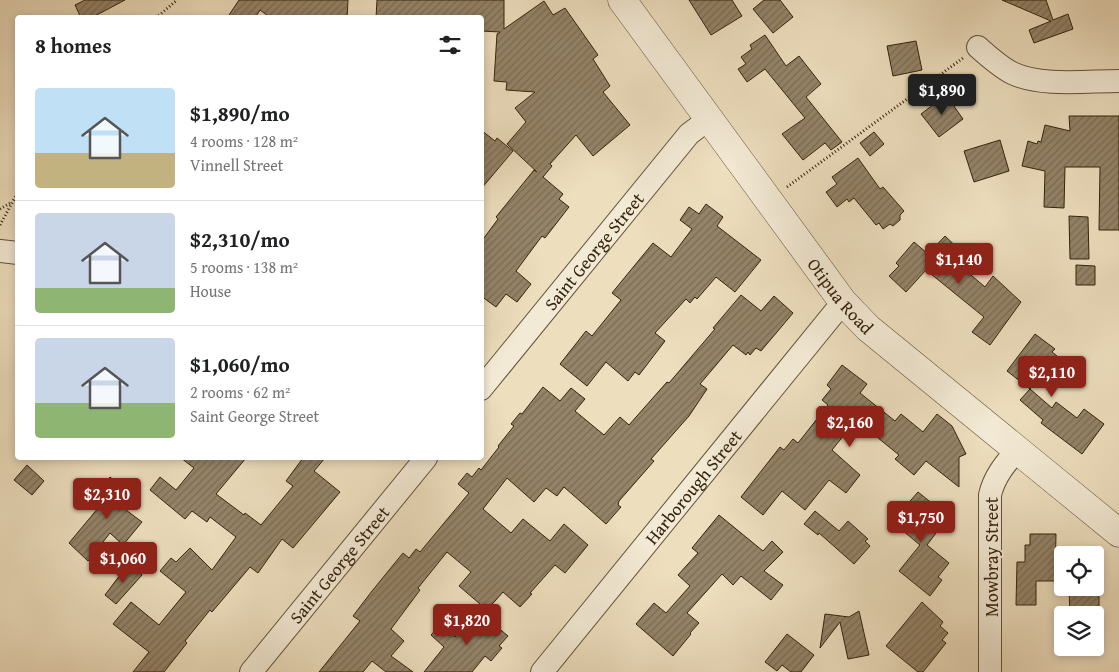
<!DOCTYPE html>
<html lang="en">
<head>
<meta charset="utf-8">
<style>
  body { margin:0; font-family:"Gentium Book Plus",serif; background:#f2f2f2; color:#202124; height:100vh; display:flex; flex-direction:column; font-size:19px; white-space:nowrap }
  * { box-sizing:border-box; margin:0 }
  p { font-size:16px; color:#757577 }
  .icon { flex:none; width:28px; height:28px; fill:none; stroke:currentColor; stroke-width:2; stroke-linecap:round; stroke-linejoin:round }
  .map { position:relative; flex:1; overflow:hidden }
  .drawer { position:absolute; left:15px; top:15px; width:469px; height:445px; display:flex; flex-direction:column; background:#fff; border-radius:5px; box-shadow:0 2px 8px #0003 }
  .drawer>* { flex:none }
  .buttons { position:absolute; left:1054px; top:546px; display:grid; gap:10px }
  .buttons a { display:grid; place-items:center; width:50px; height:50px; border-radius:5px; background:#fff; box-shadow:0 2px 8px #0003; font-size:25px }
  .price { position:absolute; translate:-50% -42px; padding:0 11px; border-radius:5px; background:#8f2418; color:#fff; font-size:16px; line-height:32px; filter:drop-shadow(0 1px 2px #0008) }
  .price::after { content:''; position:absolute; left:50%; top:30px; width:15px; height:11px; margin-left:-8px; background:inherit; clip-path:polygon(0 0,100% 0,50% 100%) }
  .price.on { background:#222; color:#fff }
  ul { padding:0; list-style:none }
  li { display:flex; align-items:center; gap:15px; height:125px; padding:0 20px }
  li+li { border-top:1px solid #e0e0e0 }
  li span { display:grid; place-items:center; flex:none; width:140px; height:100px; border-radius:5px; color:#555 }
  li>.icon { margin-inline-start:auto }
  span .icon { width:60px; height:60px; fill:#fffc; stroke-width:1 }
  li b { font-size:21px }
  h2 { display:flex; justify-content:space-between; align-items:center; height:60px; padding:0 20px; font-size:21px }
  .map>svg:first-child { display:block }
  .building { fill:url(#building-hatch); stroke:#34230d }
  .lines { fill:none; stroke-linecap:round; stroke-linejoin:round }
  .minor-casing { stroke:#625239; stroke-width:24 }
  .tertiary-casing { stroke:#625239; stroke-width:29 }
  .path { stroke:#34230d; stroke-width:3; stroke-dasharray:1 2.5; stroke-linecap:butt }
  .minor { stroke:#f3ead5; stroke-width:22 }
  .tertiary { stroke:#f3ead5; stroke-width:28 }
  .labels { text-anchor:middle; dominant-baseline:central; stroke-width:4; stroke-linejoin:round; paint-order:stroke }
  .street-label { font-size:18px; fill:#34230d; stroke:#f3ead5 }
</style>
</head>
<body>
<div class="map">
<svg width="1119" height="672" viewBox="0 0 1119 672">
  <defs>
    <pattern id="building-hatch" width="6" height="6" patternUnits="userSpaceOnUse" patternTransform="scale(1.25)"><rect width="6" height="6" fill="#948469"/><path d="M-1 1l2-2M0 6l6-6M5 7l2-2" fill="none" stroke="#7a6c55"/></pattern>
  </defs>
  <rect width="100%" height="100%" fill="#eddebe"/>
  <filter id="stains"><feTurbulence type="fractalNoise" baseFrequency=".004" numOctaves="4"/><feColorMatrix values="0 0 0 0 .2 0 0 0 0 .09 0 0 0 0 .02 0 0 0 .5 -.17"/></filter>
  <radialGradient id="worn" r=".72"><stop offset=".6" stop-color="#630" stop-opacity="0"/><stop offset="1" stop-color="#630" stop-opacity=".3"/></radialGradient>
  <path class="building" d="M85,0H125L91,18H81L75,5Z
    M239,0H348L347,18H271L260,10L255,18H227Z
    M377,0H504V29L544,1L553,15L565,8L598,55L593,59L610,86L603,92L630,125L593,156L576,135L550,164L552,166L543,177L563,194L559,199L569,207L545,238L542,236L516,271L531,284L517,302L506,294L496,307L481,296V242L498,219L496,217L534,170L537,172L507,144L526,122L515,108L535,92L506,90L507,82L494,81L497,34L500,32L481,31V18H376Z
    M689,0H732L742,16L711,35Z
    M764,0H780L793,17L773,33L753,9Z
    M1002,0H1046L1053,20L1068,14L1073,29L1034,43L1029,30L1051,21Z
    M765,35L786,66L799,56L821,84L806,97L842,142L831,150L825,143L803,160L782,134L805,118L765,69L747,82L738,69L746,64L741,57L752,49L750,45Z
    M916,41L922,70L893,76L887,46Z
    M946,95L963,119L939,137L921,114Z
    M1069,116H1119V230H1099L1100,167H1065L1064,208L1044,207L1045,171L1022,166L1028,141L1037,144L1038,141L1041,142L1045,125L1070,131Z
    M481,130L495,141L497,138L513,151L481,189Z
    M874,132L884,144L870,156L860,143Z
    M1000,140L1009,171L974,182L964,151Z
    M858,158L880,189L883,187L904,211L900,215V220L893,226L890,224L883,229L879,223L876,225L854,198L849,202L847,199L837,207L826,192L837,184L832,177Z
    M706,204L723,217L717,226L761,260L735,292L716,277L697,299L695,297L690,303L686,299L655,333L665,341L639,375L635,372L628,381L606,362L587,386L560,364L586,331L592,336L621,300L612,293L653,243L671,257L692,229L680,220L689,207L699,214Z
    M1069,216L1088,217L1089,259H1070Z
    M945,236L965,255L958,264L985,287L993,276L1021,302L990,345L972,332L984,317L926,270L906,292L889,276L899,266L896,263L914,242L928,254Z
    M1076,265L1095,266V285H1076Z
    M741,295L761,311L774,296L793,313L761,351L756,348L750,355L748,352L746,355L733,345L700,384L707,389L689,416L651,459L654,461L619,501L618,505L621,507L606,524L564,487L557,496L546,488L534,502L507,478L483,509L511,533L523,519L550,541L564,524L588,545L565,573L555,565L530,593L532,594L520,607L503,592L487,610L459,586L471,572L447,552L418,588L420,590L391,629L404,641L391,656L413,672H386L372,661L363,672H319L360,621L353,616L372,591L403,553L409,558L416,549L420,552L469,493L458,484L467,473L472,477L479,468L481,470L499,447L498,446L514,426L511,424L520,413L522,414L543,387L560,401L571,388L585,399L575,411L604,435L620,417L629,425L667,382L669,383L715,329L713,328Z
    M1035,334L1055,349L1052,352L1057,356L1030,389L1052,408L1056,402L1077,418L1084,409L1104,424L1082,454L1041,423L1043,420L1020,400L1030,389L1007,371Z
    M842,365L867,384L860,393L895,421L901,414L923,432L937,414L952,426L966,454L959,457V487L926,461L914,475L895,459L899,455L856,420L832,450L860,475L846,493L829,480L805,510L782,491L763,515L741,497L780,447L784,450L793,439L798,443L828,405L822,400L831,389L827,385Z
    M181,458H246L216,494L244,515L245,513L261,525L293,486L286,481L303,458H325L314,471L340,492L293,548L282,539L258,573L250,567L212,612L210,610L185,641L187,643L164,672H133L149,652L113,624L131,602L159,625L186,592L160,571L171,558L176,562L190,548L212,570L236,537L210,517L207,522L192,511L185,519L150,490L160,477L176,490L194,468Z
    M27,465L44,481L32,495L14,480Z
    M110,477L136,498L126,510L142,522L123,545L110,533L88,561L69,543L99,507L96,504L101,498L96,493Z
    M918,492L944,513L931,529L936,533L927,545L949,563L938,577L942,580L930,596L899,571L920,545L890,520L903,505L905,507Z
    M815,511L839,531L848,521L868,539L865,541L870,546L854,564L819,533L818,535L804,524Z
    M719,515L763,551L772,541L783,552L764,571L783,585L771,600L741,576L733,585L722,574L687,613L699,623L690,633L691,634L673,656L636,624L654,603L666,613L690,586L678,575L698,553L692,548Z
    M1030,534H1056L1055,581H1036V605H1016L1017,562H1025V545H1030Z
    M129,563L142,575L116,604L105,595Z
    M1069,588H1099V609L1084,610V615H1070Z
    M922,602L943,622L940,626L948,633L942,640L946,643L923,672H918L886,646Z
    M478,611L508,636L499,646L502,648L491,661L485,656L472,672H424L444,647L431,635L441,624L455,637Z
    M859,611L869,655L848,659L840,622L820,648L825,614L849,617Z
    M787,634L814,655L801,672H791L782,665L777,671L765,662Z"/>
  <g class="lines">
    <defs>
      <g id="minor">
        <path d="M978,47C988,56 999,66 1012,73C1041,87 1087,81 1119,81"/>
        <path d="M0,251L18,253"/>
        <path id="s1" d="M481,389L689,134L709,119"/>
        <path id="s2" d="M251,672L426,458"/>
        <path id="s3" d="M542,672L843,302"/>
        <path d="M990,672V495C994,477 1005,464 1016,451"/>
      </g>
      <g id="tertiary">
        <path id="s4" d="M622,0L843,302L868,328L1119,533"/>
      </g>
    </defs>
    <use href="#minor" class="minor-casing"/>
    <use href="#tertiary" class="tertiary-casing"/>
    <path class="path" d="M156,18L177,0
      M787,187L963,58
      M0,209L12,202
      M0,225L18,192"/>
    <use href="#minor" class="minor"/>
    <use href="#tertiary" class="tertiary"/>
  </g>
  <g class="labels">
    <g class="street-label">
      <text stroke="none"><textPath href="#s1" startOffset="178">Saint George Street</textPath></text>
      <text stroke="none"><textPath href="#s4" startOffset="368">Otipua Road</textPath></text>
      <text stroke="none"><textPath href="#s3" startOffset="239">Harborough Street</textPath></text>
      <text transform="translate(991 557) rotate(-90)">Mowbray Street</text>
      <text stroke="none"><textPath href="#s2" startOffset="139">Saint George Street</textPath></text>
    </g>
  </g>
  <rect width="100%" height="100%" filter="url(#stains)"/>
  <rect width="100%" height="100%" fill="url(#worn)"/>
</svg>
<div class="buttons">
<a><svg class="icon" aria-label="locate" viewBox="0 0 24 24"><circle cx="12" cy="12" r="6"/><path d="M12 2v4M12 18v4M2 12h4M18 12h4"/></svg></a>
<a><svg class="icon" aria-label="layers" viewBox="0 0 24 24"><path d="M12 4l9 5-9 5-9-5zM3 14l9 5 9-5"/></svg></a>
</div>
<b class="price on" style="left:942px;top:116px">$1,890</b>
<b class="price" style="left:959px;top:285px">$1,140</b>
<b class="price" style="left:1052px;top:398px">$2,110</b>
<b class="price" style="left:850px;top:448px">$2,160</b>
<b class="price" style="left:107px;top:520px">$2,310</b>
<b class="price" style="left:921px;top:543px">$1,750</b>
<b class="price" style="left:123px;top:584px">$1,060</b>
<b class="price" style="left:467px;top:646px">$1,820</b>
<section class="drawer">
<h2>8 homes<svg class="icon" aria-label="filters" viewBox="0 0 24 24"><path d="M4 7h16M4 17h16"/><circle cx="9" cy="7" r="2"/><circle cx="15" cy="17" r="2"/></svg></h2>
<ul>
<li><span style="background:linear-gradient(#bfe0f5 65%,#c2b280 0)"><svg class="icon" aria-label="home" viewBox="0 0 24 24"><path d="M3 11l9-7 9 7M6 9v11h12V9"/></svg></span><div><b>$1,890/mo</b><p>4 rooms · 128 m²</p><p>Vinnell Street</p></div></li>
<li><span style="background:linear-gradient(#c9d6e8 75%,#8fb573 0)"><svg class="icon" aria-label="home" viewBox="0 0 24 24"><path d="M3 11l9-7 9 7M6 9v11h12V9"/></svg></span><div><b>$2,310/mo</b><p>5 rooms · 138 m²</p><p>House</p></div></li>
<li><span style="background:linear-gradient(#c9d6e8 65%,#8fb573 0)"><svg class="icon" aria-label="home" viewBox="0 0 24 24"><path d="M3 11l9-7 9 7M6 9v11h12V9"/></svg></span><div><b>$1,060/mo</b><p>2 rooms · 62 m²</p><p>Saint George Street</p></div></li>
</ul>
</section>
</div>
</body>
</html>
